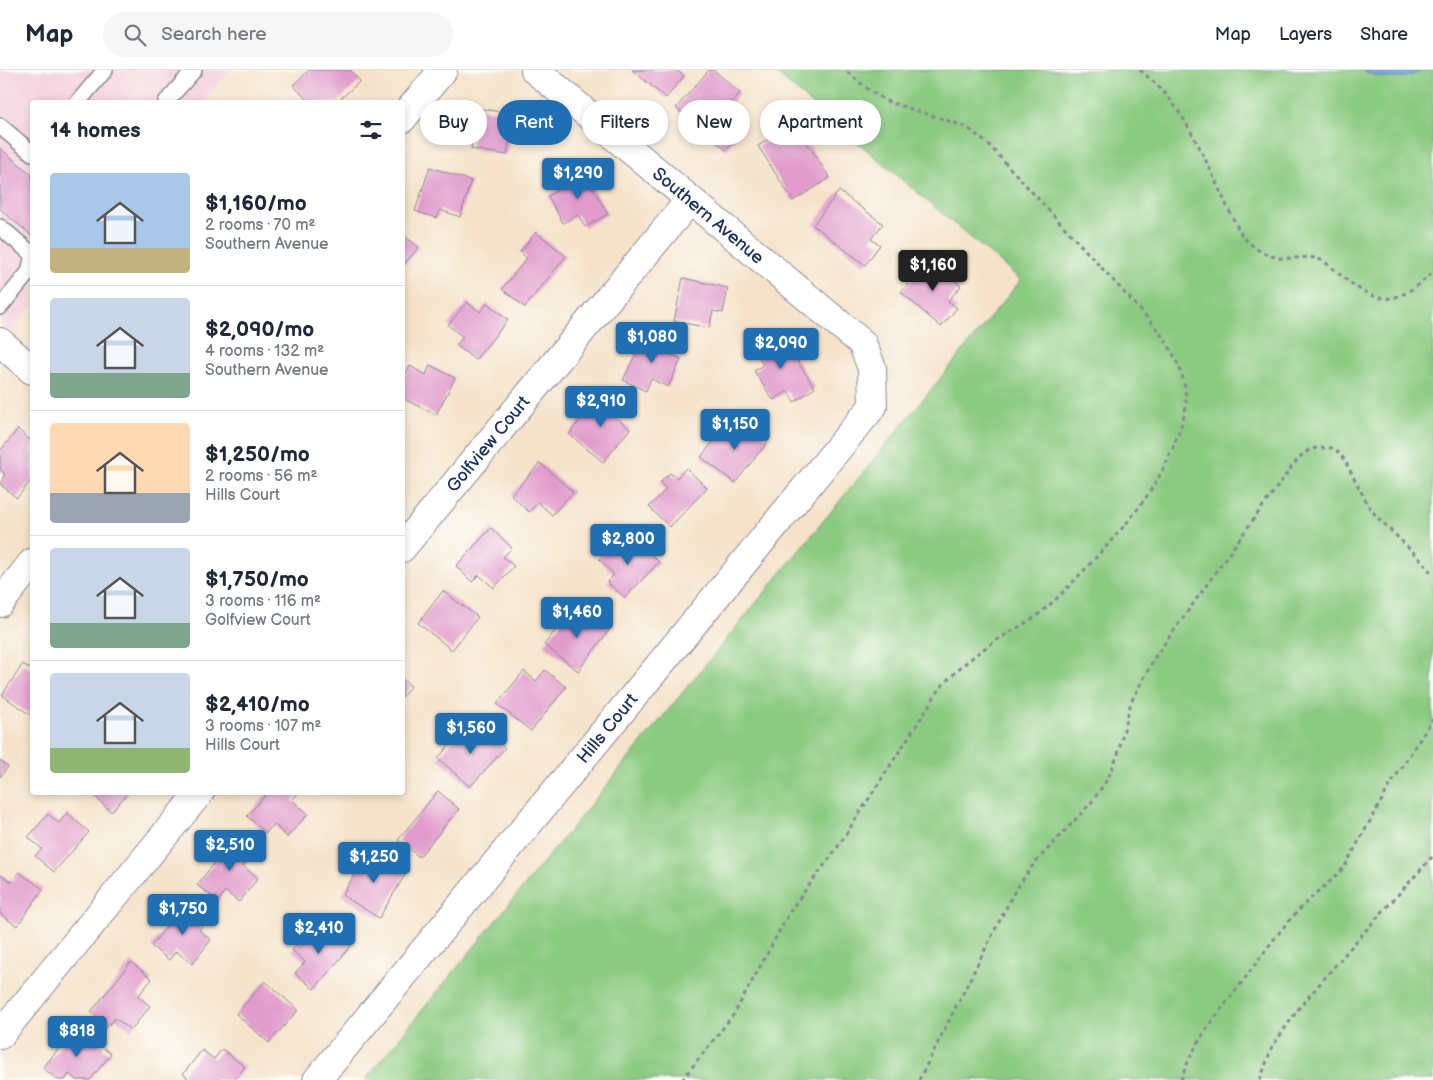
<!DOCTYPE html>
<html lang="en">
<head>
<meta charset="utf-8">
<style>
  body { margin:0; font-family:"Balsamiq Sans",sans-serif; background:#f6f6f7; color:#1f2937; height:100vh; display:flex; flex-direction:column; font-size:19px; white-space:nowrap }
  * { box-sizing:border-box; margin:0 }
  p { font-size:16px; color:#747a83 }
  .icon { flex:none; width:28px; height:28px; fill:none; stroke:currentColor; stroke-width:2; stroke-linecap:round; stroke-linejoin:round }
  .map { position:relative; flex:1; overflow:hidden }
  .sheet { position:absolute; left:30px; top:30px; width:375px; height:695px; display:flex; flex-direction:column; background:#fff; border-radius:5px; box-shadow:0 2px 8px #0003 }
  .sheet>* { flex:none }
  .hud { position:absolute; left:420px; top:30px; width:475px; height:45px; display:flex; gap:10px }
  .price { position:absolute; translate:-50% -42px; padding:0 11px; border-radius:5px; background:#1f6fb2; color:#fff; font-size:16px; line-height:32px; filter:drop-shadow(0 1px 2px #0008) }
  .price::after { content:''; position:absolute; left:50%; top:30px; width:15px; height:11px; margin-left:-8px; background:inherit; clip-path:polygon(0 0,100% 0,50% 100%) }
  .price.on { background:#222; color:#fff }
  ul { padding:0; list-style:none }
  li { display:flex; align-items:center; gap:15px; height:125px; padding:0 20px }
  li+li { border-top:1px solid #e0e1e3 }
  li span { display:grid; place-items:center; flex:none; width:140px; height:100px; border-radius:5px; color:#555 }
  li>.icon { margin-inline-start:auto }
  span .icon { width:60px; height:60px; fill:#fffc; stroke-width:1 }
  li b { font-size:21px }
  h2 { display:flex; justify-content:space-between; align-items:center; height:60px; padding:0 20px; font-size:21px }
  .chip { padding:0 18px; border-radius:22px; background:#fff; box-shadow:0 2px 8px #0003; font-size:18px; line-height:45px }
  .chip.on { background:#1f6fb2; color:#fff }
  header { display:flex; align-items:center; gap:30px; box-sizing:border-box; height:70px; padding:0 25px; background:#fff; border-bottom:1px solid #e0e1e3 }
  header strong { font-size:24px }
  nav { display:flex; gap:28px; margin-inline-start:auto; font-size:18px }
  .search { width:350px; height:45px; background:#f6f6f7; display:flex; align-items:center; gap:12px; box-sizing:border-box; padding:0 18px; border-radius:28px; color:#747a83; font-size:19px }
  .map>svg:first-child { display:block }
  .built { fill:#f4cfdd }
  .green { fill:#8bca81; stroke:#537c70 }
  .water { fill:#689ed5; stroke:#42669a }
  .building { fill:#e19bcc }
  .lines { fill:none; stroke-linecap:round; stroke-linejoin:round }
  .lane-casing { stroke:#888894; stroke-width:18 }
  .street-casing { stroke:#888894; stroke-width:30 }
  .path { stroke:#888894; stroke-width:3; stroke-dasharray:4 4; stroke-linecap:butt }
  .lane { stroke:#fff; stroke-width:15 }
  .street { stroke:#fff; stroke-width:28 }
  .labels { text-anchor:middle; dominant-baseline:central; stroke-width:4.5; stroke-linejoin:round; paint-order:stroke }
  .street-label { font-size:18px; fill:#1b2f5e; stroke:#fdfcf7 }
</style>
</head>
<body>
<header>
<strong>Map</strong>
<div class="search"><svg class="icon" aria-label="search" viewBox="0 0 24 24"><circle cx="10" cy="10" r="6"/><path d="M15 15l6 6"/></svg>Search here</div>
<nav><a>Map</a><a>Layers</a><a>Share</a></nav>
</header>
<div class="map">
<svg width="1433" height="1010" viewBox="0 0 1433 1010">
  <rect width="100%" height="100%" fill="#fdfcf7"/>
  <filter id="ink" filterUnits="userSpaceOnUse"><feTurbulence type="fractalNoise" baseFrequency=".02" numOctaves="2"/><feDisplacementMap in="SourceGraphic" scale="10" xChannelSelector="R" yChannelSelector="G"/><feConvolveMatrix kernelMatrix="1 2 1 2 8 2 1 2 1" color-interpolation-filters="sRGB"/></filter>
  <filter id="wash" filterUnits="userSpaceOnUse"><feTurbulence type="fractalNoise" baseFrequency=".0096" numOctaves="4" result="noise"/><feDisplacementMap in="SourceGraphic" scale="20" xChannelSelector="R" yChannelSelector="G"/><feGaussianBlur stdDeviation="1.12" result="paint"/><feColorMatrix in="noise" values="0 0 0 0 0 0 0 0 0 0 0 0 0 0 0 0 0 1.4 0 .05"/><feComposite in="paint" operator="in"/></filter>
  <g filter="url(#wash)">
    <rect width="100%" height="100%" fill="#f5e2c9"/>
    <path class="built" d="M0,0H230L203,32H32V237L11,263L0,254Z"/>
    <path class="green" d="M772,0H1433V1010H365L1021,210Z"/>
    <path class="water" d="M1362,0H1423C1405,11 1381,11 1362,0Z"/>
    <g id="blocks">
      <path class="building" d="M309,0H350L360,11L337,32H309L293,15Z
        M632,0H676L684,6L666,28Z
        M709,0H714L740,23L725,40L745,58L726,80L676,38Z
        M477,38L525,46L521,70L510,68L507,85L471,79Z
        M783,60L788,69L800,62L830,108L793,131L758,76Z
        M0,78L32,105V166L0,139Z
        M430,97L471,111L460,147L440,140L437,148L415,141Z
        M581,98L608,144L585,157L578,145L563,153L548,126L563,117L559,110Z
        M839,121L883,154L871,169L880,175L865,195L813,155Z
        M536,162L566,186L525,237L502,219L527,188L520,182Z
        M402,164L419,177L402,197Z
        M930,189L961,216L948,231L957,238L941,257L901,222Z
        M683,208L728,218L723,243L713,241L709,258L674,251Z
        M467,232L480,242L487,233L508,250L475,290L456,275L463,267L448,255Z
        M646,263L670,274L666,282L681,289L668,317L651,309L646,321L623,310Z
        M779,263L815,318L794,332L788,321L773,330L754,301L763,295L754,279Z
        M430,295L455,308L436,345L402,328V311L410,296L426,305Z
        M602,323L624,341L618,349L630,359L603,392L569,364Z
        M728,353L742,364L749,355L769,370L735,413L701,387Z
        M18,359L32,372V409L17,428L0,414L5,404L0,400V381Z
        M540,393L573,422L552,445L538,432L529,442L511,425Z
        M686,398L707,418L670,457L649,437L666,419L660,413L670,403L677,408Z
        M491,458L512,478L503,487L514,496L494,518L479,505L472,512L456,496Z
        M620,468L634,482L641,475L659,492L625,528L607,512L614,505L599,489Z
        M443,521L478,547L452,580L418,553Z
        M587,542L610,559L578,601L544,575L569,543L580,552Z
        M23,594L32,600V646L2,625Z
        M545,600L566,617L531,661L497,634L524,601L536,611Z
        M402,609L411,616L402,627Z
        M466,656L479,668L485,660L505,678L470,717L438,688Z
        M0,690L8,697L0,707Z
        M438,721L459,739L419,787L398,770Z
        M90,722H129L111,742Z
        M268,722H299L292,730L308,744L287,767L274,754L266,763L247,746Z
        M67,743L89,762L54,802L35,786L42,779L28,767L48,744L59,753Z
        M237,764L256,780L243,796L258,808L239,832L225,821L218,831L197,815Z
        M369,781L406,803L379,848L342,825Z
        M19,802L43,819L17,856L0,844V806L1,805L12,812Z
        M184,834L206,852L199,860L211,870L192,894L176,881L169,890L151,876Z
        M313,855L325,867L331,859L351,876L314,919L295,903L305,892L292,880Z
        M131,892L152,909L138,926L150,936L131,960L115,948L108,956L91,942Z
        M265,911L298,940L269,973L236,944Z
        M76,957L111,984L90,1010H76L69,1004L65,1010H58L43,998Z
        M222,979L245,997L234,1010H190L183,1004L202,980L214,989Z"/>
    </g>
  </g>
  <g filter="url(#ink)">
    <use href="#blocks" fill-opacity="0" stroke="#888894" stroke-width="1"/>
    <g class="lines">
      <defs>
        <path id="lane" d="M78,32L105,0
          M166,32L194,0
          M0,56L32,83
          M0,157L32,184
          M0,237L29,202L32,189"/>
        <g id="street">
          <path d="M402,49L443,0"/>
          <path d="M0,272L32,300"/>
          <path id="s1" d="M402,478L689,131"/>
          <path d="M0,533L32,493"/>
          <path d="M0,965L200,722"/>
          <path id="s2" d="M317,1010L873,336L872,298L862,273L535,0"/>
        </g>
      </defs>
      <use href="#lane" class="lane-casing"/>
      <use href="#street" class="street-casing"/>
      <path class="path" d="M1140,0C1150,9 1160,17 1168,27C1198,64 1218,121 1241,164C1254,180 1271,190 1291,188C1300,188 1310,186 1318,189C1327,192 1335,201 1343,207C1381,238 1398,234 1433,202
        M682,1010L734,944L792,838L835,781L941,617C955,601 972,587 989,575C1004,565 1020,557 1035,547C1055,532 1072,513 1090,494C1127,454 1158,420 1177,367C1181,356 1186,343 1186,331C1185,300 1172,279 1154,255L987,73L969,59L958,54L886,31L869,20L845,0
        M919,1010L1013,824L1033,795L1091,733L1107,710L1118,684L1131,632L1155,587L1263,436L1294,394L1302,385L1309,380L1317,378H1332L1338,382L1344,389L1368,435L1376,446L1422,491L1433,505
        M1181,1010C1194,970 1221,940 1246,907C1263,884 1280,859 1301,838C1315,823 1332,812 1345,796L1389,717L1433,649
        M1260,1010L1272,977L1299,938L1358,869L1433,786"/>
      <use href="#lane" class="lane"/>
      <use href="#street" class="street"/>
    </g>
  </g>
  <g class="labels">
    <g class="street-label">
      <text transform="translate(708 146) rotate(40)">Southern Avenue</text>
      <text stroke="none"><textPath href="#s1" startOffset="135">Golfview Court</textPath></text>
      <text stroke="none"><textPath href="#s2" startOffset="456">Hills Court</textPath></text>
    </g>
  </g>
</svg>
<b class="price" style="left:578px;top:130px">$1,290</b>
<b class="price on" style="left:933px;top:222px">$1,160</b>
<b class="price" style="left:652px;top:294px">$1,080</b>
<b class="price" style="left:781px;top:300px">$2,090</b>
<b class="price" style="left:601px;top:358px">$2,910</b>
<b class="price" style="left:735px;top:381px">$1,150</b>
<b class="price" style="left:628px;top:496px">$2,800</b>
<b class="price" style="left:577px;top:569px">$1,460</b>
<b class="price" style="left:471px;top:685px">$1,560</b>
<b class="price" style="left:230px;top:802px">$2,510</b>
<b class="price" style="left:374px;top:814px">$1,250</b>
<b class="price" style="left:183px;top:866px">$1,750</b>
<b class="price" style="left:319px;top:885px">$2,410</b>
<b class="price" style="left:77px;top:988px">$818</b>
<div class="hud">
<a class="chip">Buy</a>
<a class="chip on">Rent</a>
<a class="chip">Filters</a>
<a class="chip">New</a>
<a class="chip">Apartment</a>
</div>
<section class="sheet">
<h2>14 homes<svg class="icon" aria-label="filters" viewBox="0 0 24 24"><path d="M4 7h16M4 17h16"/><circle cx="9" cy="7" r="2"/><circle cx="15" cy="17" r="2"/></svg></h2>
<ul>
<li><span style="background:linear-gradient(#a9c7e8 75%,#c2b280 0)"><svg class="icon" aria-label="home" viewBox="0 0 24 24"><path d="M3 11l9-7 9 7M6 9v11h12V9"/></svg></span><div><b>$1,160/mo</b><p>2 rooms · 70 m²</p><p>Southern Avenue</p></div></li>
<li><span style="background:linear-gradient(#c9d6e8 75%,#7fa58c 0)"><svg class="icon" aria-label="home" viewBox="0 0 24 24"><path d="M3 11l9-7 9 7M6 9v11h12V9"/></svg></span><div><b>$2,090/mo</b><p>4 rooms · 132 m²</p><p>Southern Avenue</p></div></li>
<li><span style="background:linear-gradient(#ffd9b3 70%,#9aa5b1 0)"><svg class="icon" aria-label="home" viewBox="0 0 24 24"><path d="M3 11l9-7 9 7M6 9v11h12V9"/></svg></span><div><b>$1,250/mo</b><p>2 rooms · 56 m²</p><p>Hills Court</p></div></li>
<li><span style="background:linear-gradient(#c9d6e8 75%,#7fa58c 0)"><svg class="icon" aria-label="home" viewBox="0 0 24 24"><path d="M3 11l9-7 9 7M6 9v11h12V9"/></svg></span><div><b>$1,750/mo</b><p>3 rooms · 116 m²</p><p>Golfview Court</p></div></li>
<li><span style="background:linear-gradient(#c9d6e8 75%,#8fb573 0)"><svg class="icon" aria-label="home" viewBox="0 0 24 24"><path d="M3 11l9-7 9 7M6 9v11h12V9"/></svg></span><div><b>$2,410/mo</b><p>3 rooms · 107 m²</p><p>Hills Court</p></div></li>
</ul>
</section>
</div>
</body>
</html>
